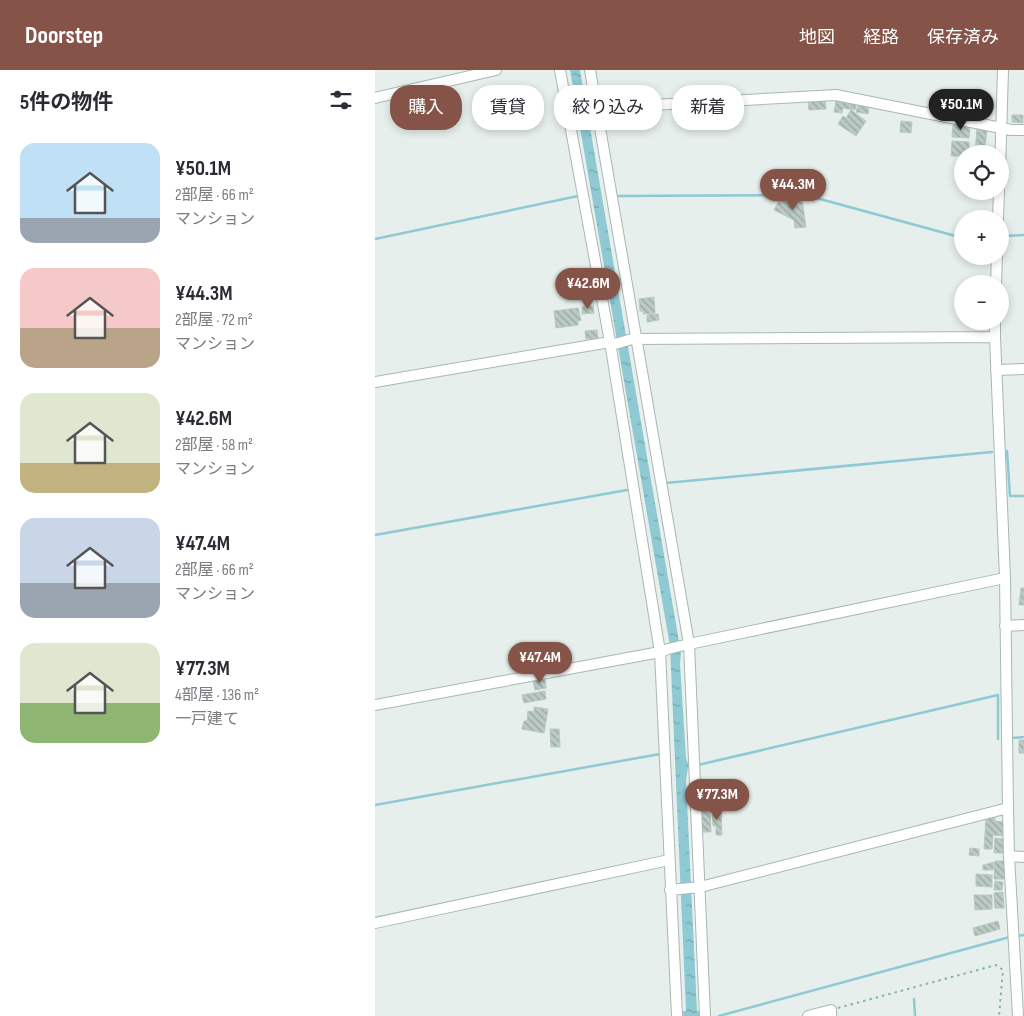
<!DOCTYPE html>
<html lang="ja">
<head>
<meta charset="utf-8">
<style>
  body { margin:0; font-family:"Sofia Sans Condensed","Noto Sans JP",sans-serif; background:#f7f7f7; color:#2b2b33; height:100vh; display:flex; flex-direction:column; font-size:19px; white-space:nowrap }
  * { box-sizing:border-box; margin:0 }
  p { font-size:16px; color:#7c7c81 }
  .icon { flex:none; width:28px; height:28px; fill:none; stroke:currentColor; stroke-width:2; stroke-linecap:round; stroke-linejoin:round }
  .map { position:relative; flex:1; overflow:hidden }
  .side { display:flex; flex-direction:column; background:#fff; width:375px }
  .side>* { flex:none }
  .guide { position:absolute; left:15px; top:15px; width:475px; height:45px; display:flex; gap:10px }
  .tools { position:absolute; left:579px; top:75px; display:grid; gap:10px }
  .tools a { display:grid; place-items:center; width:55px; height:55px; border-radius:50%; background:#fff; box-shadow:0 2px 8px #0003; font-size:25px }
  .price { position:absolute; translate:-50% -42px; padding:0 11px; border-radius:18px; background:#855347; color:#fff; font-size:16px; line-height:32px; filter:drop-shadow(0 1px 2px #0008) }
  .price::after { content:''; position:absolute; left:50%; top:30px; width:15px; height:11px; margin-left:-8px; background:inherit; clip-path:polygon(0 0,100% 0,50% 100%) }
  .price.selected { background:#222; color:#fff }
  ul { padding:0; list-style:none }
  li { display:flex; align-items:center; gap:15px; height:125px; padding:0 20px }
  li span { display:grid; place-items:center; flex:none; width:140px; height:100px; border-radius:15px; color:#555 }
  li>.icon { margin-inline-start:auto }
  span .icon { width:60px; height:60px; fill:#fffc; stroke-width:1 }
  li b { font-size:21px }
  h2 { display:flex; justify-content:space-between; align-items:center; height:60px; padding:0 20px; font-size:21px }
  .chip { padding:0 18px; border-radius:20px; background:#fff; box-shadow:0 2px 8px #0003; font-size:18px; line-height:45px }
  .chip.selected { background:#855347; color:#fff }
  header { display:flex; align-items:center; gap:30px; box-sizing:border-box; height:70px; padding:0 25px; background:#855347; color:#fff }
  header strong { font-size:24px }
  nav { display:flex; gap:28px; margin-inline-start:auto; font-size:18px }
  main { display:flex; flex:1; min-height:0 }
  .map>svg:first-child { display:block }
  .water { fill:url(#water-ripples) }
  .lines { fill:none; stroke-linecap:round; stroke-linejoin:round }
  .stream { stroke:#8ec9d4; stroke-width:2.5 }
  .building { fill:url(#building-back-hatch); stroke:#b8c9c2 }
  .minor-casing { stroke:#a8b8b2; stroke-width:12 }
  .path { stroke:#86b3a5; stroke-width:2; stroke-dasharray:2.5 4; stroke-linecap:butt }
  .minor { stroke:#fff; stroke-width:10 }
</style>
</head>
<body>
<header>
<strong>Doorstep</strong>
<nav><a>地図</a><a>経路</a><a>保存済み</a></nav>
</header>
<main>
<section class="side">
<h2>5件の物件<svg class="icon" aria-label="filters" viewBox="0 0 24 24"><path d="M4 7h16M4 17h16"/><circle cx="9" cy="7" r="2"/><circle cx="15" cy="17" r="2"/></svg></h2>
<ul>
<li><span style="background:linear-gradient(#bfe0f5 75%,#9aa5b1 0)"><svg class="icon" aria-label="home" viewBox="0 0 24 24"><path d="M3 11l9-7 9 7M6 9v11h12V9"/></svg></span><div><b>¥50.1M</b><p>2部屋 · 66 m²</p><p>マンション</p></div></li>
<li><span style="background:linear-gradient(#f6c9c9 60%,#b9a48a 0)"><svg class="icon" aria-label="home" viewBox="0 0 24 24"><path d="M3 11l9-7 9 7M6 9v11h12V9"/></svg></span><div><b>¥44.3M</b><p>2部屋 · 72 m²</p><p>マンション</p></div></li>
<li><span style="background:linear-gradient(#dfe7d0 70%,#c2b280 0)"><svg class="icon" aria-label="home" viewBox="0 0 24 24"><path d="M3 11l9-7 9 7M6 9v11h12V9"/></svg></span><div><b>¥42.6M</b><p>2部屋 · 58 m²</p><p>マンション</p></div></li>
<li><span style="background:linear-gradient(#c9d6e8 65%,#9aa5b1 0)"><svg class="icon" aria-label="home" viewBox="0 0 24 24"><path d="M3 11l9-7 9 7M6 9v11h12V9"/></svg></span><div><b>¥47.4M</b><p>2部屋 · 66 m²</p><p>マンション</p></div></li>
<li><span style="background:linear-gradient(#dfe7d0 60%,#8fb573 0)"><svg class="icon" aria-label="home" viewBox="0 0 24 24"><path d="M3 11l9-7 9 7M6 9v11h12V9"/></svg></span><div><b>¥77.3M</b><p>4部屋 · 136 m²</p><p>一戸建て</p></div></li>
</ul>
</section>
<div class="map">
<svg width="649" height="946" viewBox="0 0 649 946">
  <defs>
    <pattern id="water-ripples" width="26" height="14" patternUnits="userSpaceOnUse" patternTransform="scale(1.25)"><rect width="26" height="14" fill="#8ec9d4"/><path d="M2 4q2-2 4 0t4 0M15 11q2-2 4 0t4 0" fill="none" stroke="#74a5ad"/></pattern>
    <pattern id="building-back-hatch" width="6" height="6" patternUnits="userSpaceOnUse" patternTransform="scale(1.25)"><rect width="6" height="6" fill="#bbcac4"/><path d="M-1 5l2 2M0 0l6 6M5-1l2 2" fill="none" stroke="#98a6a0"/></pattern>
  </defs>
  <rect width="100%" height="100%" fill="#e6efeb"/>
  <path class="water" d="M195,0H205L306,583L305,594L311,688L314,696L313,697L311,711L322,941H324V946H308V941H311L295,576Z"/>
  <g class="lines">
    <path class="stream" d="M241,126L427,125
      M434,126L588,168
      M0,169L203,126
      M631,177V166L649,165
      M632,381L635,426H649
      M291,413L617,382
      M0,465L252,420
      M638,668L649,667
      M323,695L623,625V669
      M0,735L285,684
      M641,866L649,865
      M539,929L540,946
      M344,946L635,867"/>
  </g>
  <path class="building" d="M450,30L451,39L434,40L433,32Z
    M461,31L481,35L480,40L468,38L467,43L459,42Z
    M483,35L494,37L493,44L481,42Z
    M476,40L491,51L481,66L463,54L468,46L471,48Z
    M637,45H648V53L637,52Z
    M526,51L537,52L536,63L525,62Z
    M578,55L595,56L594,68L577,67Z
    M602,59L612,60L609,84H600Z
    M577,71L594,72V84H585V86H576Z
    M405,129L413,133V129H419V131L427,130L431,157L420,158L419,150L399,140Z
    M279,227L280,243L268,244V241H265L264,229Z
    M218,236L219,243L207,244V237Z
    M203,238L206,250L203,251V255L181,258L179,241Z
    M283,244L284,250L272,252V245Z
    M222,260L223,268L211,269L210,261Z
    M646,518H649V535H644Z
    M170,609L171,618L160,620L158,611Z
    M170,621L171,629L149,633L147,625Z
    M159,637L173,639L169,663L147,659L149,651H152L153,641L159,642Z
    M175,659H184L185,677H176Z
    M644,670H649V683H644Z
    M329,721H344L345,735H329Z
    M335,739L336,762H326L325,740Z
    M337,739H346L347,765H341V756H338Z
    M611,748H620V751L628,752V766L618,765L617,779H609Z
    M620,768L628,769V783H619Z
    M595,778L604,779V786L594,785Z
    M620,791H629V809H619Z
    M619,792L618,800H608V795Z
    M601,804L617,805V817L601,816Z
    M620,811L628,812L627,820H619Z
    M628,822L629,838H620L619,823Z
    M599,825H617V839L600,840Z
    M623,851L625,859L600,866L598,858Z"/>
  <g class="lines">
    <defs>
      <path id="minor" d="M185,0L235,272L285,582L302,946
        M215,0L314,574L330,946
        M0,28L121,0
        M193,42L221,38L461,25L636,60H649
        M625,100L628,0
        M623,149L624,121
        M621,214L622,186
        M620,251V267L630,508L633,738L634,786L643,946
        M621,300L649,299
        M0,312L235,272L240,274L257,269L620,267
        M630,556L649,555
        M0,635L285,582L293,579L314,574L630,508
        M634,786L649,787
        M295,820L325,817L633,738
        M0,853L294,790
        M433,946L456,940V946"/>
    </defs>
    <use href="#minor" class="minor-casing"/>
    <path class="path" d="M463,938L621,895L628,900L624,946"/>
    <use href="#minor" class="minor"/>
  </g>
</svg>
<div class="tools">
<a><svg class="icon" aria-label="locate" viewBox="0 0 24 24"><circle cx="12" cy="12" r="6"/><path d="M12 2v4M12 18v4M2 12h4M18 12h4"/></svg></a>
<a>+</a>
<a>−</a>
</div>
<b class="price selected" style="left:586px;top:61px">¥50.1M</b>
<b class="price" style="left:418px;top:141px">¥44.3M</b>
<b class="price" style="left:213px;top:240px">¥42.6M</b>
<b class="price" style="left:165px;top:614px">¥47.4M</b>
<b class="price" style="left:342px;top:751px">¥77.3M</b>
<div class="guide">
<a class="chip selected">購入</a>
<a class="chip">賃貸</a>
<a class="chip">絞り込み</a>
<a class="chip">新着</a>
</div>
</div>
</main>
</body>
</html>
